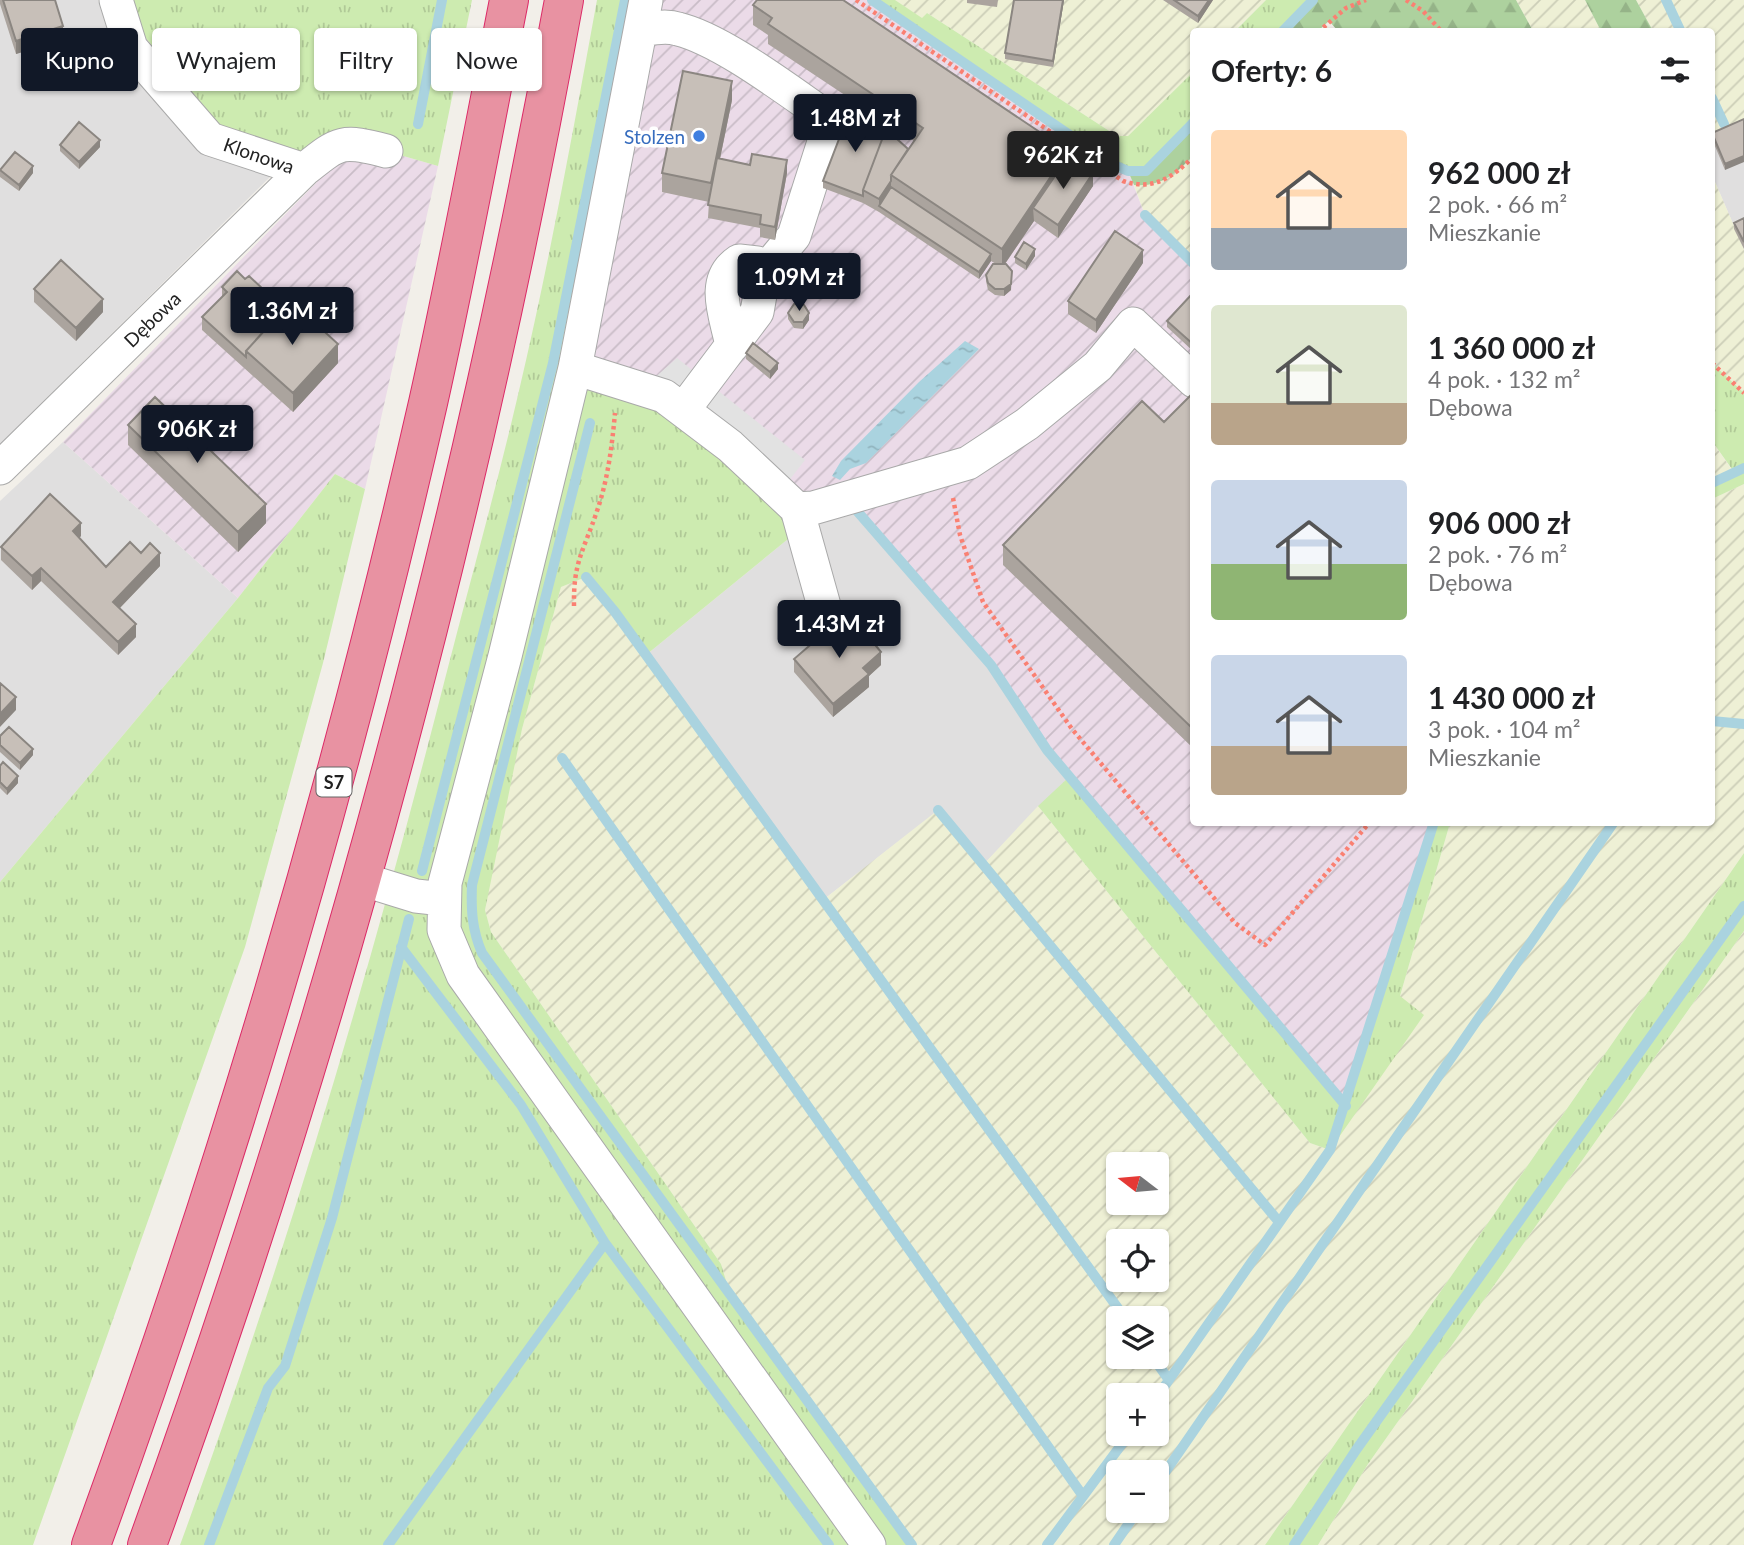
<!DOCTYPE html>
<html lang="pl">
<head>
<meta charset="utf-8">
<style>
  body { margin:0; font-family:Lato,sans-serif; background:#f6f6f6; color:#202124; height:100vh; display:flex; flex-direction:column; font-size:26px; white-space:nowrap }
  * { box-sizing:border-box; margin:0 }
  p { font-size:23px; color:#757577 }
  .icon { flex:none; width:38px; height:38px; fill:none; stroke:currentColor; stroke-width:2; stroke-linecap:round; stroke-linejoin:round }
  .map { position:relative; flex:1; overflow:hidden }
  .drawer { position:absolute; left:1190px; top:28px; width:525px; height:798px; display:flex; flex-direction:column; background:#fff; border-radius:7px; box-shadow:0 2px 5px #0004 }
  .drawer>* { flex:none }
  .top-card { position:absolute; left:21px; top:28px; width:665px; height:63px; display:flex; gap:14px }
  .needle { width:46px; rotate:286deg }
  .buttons { position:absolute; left:1106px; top:1152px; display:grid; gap:14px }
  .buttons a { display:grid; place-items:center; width:63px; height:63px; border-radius:7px; background:#fff; box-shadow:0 2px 5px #0004; font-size:35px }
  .price { position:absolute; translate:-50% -60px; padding:0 16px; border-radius:7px; background:#111827; color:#fff; font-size:23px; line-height:46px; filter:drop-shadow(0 2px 4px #0008) }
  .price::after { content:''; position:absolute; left:50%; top:42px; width:21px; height:16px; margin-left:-10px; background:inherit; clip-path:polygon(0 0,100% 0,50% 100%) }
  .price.active { background:#222; color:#fff }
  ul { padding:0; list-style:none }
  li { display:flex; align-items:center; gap:21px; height:175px; padding:0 21px }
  li span { display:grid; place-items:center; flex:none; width:196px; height:140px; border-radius:7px; color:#555 }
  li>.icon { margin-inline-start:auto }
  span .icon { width:84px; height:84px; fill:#fffc; stroke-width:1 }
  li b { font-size:30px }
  h2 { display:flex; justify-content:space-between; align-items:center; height:84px; padding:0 21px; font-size:30px }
  .tag { padding:0 24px; border-radius:7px; background:#fff; box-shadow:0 2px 5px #0004; font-size:24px; line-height:63px }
  .tag.active { background:#111827; color:#fff }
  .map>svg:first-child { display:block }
  .residential { fill:#e0dfdf }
  .industrial { fill:url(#industrial-furrows) }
  .farmland { fill:url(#farmland-furrows); fill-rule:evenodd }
  .grass { fill:url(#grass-tufts) }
  .forest { fill:url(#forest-firs) }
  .parking { fill:#e2e2e2 }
  .water { fill:url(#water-ripples) }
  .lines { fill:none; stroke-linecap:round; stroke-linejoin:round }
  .stream { stroke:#aad3df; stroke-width:10 }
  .minor-casing { stroke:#a9a9a9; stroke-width:35 }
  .highway-casing { stroke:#dc2a67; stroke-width:40 }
  .path { stroke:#fa8072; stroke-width:4.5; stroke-dasharray:3.5 3.5; stroke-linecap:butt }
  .minor { stroke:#fff; stroke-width:33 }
  .highway { stroke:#e892a2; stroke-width:38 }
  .wall { fill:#aba49e }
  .shaded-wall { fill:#8b8681 }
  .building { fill:#c7bfb8; stroke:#8b8681; stroke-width:2 }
  .shop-dot { fill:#3f7fe0; stroke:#fff; stroke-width:2.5 }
  .labels { text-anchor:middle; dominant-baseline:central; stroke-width:7; stroke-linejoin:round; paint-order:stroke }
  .shield { fill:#fff; stroke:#646464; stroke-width:2 }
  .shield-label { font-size:18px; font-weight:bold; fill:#222 }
  .shop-label { font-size:19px; fill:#366cbe; stroke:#fff; text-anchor:end }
  .street-label { font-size:19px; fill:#222; stroke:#fff }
</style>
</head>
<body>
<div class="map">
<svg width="1744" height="1545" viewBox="0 0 1744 1545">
  <defs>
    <pattern id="industrial-furrows" width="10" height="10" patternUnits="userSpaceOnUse" patternTransform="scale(1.75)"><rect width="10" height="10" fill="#ebdbe8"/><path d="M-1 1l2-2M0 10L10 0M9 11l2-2" fill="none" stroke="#c9bcc7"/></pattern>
    <pattern id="farmland-furrows" width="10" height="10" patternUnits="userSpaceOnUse" patternTransform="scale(1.75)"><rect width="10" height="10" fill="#eef0d5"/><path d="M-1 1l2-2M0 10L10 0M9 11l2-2" fill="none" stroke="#ccceb7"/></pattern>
    <pattern id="grass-tufts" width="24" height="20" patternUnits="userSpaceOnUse" patternTransform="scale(1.75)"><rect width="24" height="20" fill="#cdebb0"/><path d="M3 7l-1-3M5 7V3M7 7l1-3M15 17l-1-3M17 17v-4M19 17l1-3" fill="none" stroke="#b0c997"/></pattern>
    <pattern id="forest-firs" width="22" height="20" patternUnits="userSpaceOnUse" patternTransform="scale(1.75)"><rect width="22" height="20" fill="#add19e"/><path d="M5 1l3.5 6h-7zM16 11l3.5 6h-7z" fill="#95b388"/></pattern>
    <pattern id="water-ripples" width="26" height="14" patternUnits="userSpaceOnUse" patternTransform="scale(1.75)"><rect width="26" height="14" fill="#aad3df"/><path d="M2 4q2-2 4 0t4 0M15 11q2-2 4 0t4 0" fill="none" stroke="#92b5bf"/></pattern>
  </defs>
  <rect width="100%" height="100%" fill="#f2efe9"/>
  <path class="residential" d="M0,0H98L114,51L197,147L273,174L0,444Z
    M1744,125V249L1712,175V139Z
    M63,442L238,598L0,882V501Z
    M797,509L857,511L991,665L1047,750L1069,777L983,865L938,811L823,900L646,655L793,535Z"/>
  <path class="industrial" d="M646,0H872L1112,164L1128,171L1145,215L1193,264L1194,822L1434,823L1346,1106L1047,750L991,665L857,511L813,508L575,368Z
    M386,151L438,166L365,489L335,474L238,598L63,442L317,182L304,170Z"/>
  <path class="farmland" d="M895,0H1266L1234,31L1194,32L1193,72L1128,136H1117L927,13L922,19Z
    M1516,0H1585L1601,31H1533Z
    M1636,0H1744V125L1712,139V32L1653,31Z
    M1193,156V264L1145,215L1134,185L1158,183Z
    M1712,175L1744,249V393L1712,363Z
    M1712,441L1734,473L1712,483Z
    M1744,484V853L1265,1545H912L730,1294L721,1264L491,932L485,910L496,843L522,729L561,587L586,577L615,612L823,900L938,810L983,865L1038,806L1310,1143L1330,1150L1400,996L1450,823L1712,822V499ZM1118,1164H1157V1202H1118ZM1118,1241H1157V1279H1118ZM1118,1318H1157V1356H1118ZM1118,1395H1157V1433H1118ZM1118,1472H1157V1510H1118Z
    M1744,931V1545H1318L1368,1464Z"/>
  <path class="grass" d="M132,0H472L438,166L386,151L296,154L219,124L143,35Z
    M597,0H646L575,367L619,382L797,509L793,535L646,655L586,577L561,587L522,729L485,910L491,932L721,1264L730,1294L912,1545H180C285,1260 371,969 446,675C470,582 496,489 518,395C549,264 573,132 597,0Z
    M872,0H895L922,18L927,13L1117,136H1128L1193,72V122L1146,171H1128L1112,164Z
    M1266,0H1313L1282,31L1234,32Z
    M1712,363L1744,393V484L1712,499V483L1734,472L1712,441Z
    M335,474L365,489L323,663L245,947L33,1545H0V882L238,598Z
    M1069,777L1346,1105L1434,823H1450L1400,996L1424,1015L1330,1150L1310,1143L1038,806Z
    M1744,853V931L1368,1464L1318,1545H1265Z"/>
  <path class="forest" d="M1313,0H1516L1533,31H1338L1329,21L1318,31H1282Z
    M1585,0H1636L1653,31H1601Z
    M1193,122V156C1175,174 1161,187 1134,185L1128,171H1146Z"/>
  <path class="parking" d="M677,358L805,460L780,492L643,388Z"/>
  <path class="water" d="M965,341L979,349L866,463L850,469L840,480L832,476L841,461L919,382Z"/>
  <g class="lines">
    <path class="stream" d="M872,0L1112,164L1128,171H1146L1194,122
      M1666,0L1681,32
      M1282,32L1313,0
      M1712,98L1724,124
      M418,124L442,0
      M1145,215L1194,264
      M590,423L472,885C471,910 472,930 482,953L912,1545
      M1712,483L1744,468
      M857,511L991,665L1047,750L1346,1106
      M586,577L615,612L1125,1318
      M1712,721L1744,724
      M562,758L1083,1496
      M938,810L1279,1222
      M422,871L553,363L625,0
      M401,947L521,1105L605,1243L829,1545
      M1152,1356L1169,1380
      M1157,1397L1330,1150L1434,822
      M1157,1484L1614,822
      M209,1545L268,1388L285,1366L332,1218L409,919
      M388,1545L605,1243
      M1047,1545L1130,1433
      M1114,1545L1138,1510
      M1294,1545L1356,1450L1744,906"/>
    <defs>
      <path id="minor" d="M116,0L131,48L210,139L304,170
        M646,0L575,368L505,656L445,883L444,930L463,975L869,1545
        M641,30C653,28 666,25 678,29C723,40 791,93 831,120L794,236L764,272L757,312L684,409
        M732,346C727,317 709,281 739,261L757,263L764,272
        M575,368L664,396L730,446L797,509L828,620
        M0,468L304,170C339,142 341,139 386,151
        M797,509L813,508L968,463L1027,424L1098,366L1133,324L1194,381
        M361,879L416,896L443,899"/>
      <path id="highway" d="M91,1545C227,1172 340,790 428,403C458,269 483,134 509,0
        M147,1545C329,1043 469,525 564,0"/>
    </defs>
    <use href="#minor" class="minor-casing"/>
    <use href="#highway" class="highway-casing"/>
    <path class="path" d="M856,0L1123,181C1153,191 1172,178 1194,156
      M1406,0L1423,11L1442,32
      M1318,32L1346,8L1366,0
      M1712,363L1744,393
      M953,498L960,535L983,602L1072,729L1235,923L1265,945L1370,822
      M574,606C573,562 584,550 597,511C608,479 612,446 615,413"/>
    <use href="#minor" class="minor"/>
    <use href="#highway" class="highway"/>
  </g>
  <path class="wall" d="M0,0H55L63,39L16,54L0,4Z
    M967,0H998L997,7L967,3Z
    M1064,0L1053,67L1005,59V53Z
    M1163,0H1213L1198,23Z
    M753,5L1068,157L1093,186L1058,238L1034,221L1005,264L1011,290L1004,296L995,295L988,290L986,281V275L996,264L991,261L979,279L879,212L863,203L823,188V181L889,131L908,149L914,141L768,44V35L753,25Z
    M732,100L720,159L787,173L775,240L760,237V228L708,218L709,202L662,192V173Z
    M1744,119L1725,170L1712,139V133Z
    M60,145L100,147L79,169L60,151Z
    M0,170L33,173L19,191L0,177Z
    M1744,218V249L1734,229V223Z
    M1035,256L1026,270L1015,263V257Z
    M1143,263L1096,333L1068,314V301Z
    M222,287L338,363L293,412L202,330V317L222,297Z
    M34,289L103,312L76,341L34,302Z
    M1194,296V352L1167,327V321Z
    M788,313L809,320L803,329L794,328L788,319Z
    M746,353L778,369L770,379L746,359Z
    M1194,392V749L1003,565V545L1164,422Z
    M128,425L266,523L238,552L128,445Z
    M81,536L79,538L106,567L141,553L160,566L120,608L136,637L118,655L41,581L32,590L1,560V547Z
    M835,634L881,665L869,676V687L833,717L794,672V659Z
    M0,736L33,755L20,770L0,752Z
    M0,766L18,783L7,795L0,788Z"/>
  <path class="shaded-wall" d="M1063,0H1064L1053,67V61Z
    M1209,0H1213L1198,23V16Z
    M63,26V39L16,54V41Z
    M732,81V100L711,202V183Z
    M100,140V147L79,169V162Z
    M1068,151V170L1033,208L1034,221L1002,268V249Z
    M1744,156V162L1725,170V164Z
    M787,160V173L775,240V227Z
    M33,166V173L19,191V185Z
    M1093,173V186L1058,238V225Z
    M891,181V194L879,206V212V199Z
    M1035,249V256L1026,270V264Z
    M1143,250V263L1096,333V320Z
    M991,254V261L979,279V272Z
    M1012,271L1011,290L1004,296V289Z
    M103,299V312L76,341V328Z
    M809,313V320L803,329V322Z
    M338,344V363L293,412V393Z
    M778,363V369L770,379V372Z
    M266,504V523L238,552V532Z
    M81,523V536L73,544V531Z
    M160,553V566L113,615V602Z
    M41,568V581L32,590V576Z
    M136,624V637L118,655V642Z
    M881,652V665L869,676V687L833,717V704L863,668Z
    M16,697V710L0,727V714Z
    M33,749V755L20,770V763Z
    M18,776V783L7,795V789Z"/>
  <path class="building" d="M3,0H55L63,26L16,41Z
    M757,0H843L1068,151L1002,249L891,175L923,128L768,24L772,18L753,5Z
    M1014,0H1063L1053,61L1005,53Z
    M1174,0H1209L1198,16Z
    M683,71L732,81L711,183L662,173Z
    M849,113L889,129L888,131L886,129L863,190V196L823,181Z
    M1744,119V156L1725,164L1712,133Z
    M79,122L100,140L79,162L60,145Z
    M886,129L908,149L891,175V181L879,199L863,190Z
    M15,152L33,166L19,185L0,170Z
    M752,154L787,160L775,227L760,224L761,215L708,205L717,158L750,165Z
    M1068,157L1093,173L1058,225L1033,208Z
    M891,187L991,254L979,272L879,206Z
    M1744,218V242L1734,223Z
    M1115,231L1143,250L1096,320L1068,301Z
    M1024,242L1035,249L1026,264L1015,257Z
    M61,260L103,299L76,328L34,289Z
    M993,264H1006L1012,271L1011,284L1004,289H995L988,283L986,275Z
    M237,271L245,279L249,276L284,309L246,351V357L202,317L227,292L222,287Z
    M1192,294L1194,296V345L1167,321Z
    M291,301L338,344L293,393L246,351Z
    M794,304L804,305L809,313L803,322H794L788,313Z
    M753,343L778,363L770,372L746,353Z
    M1194,392V730L1003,545L1142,401L1164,422Z
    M155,397L266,504L238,532L128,425Z
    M50,494L81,523L73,531L106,567L130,542L141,553L150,543L160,553L113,602L136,624L118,642L41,568L32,576L1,547Z
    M853,618L881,652L863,668L869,674L833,704L794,659L830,628L835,634Z
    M0,683L16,697L0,714Z
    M9,727L33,749L20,763L0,745V736Z
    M3,762L18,776L7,789L0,782V766Z"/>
  <circle class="shop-dot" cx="699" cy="136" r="7"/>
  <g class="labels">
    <rect class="shield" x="316.5" y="767.5" width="35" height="29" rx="5"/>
    <g class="shield-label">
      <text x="334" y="782">S7</text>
    </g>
    <g class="shop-label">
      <text x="685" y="136">Stolzen</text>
    </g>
    <g class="street-label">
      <text transform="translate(259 155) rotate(19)">Klonowa</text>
      <text transform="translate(152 319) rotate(-44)">Dębowa</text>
    </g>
  </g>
</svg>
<div class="buttons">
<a><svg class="needle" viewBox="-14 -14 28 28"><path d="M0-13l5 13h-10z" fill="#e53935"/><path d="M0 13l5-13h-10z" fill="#757577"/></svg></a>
<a><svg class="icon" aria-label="locate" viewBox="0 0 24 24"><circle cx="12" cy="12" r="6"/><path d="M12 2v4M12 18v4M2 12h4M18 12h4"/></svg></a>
<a><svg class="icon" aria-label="layers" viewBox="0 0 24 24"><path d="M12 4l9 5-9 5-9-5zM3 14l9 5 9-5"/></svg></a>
<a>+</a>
<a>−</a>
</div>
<b class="price" style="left:855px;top:154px">1.48M zł</b>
<b class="price active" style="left:1063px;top:191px">962K zł</b>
<b class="price" style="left:799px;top:313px">1.09M zł</b>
<b class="price" style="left:292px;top:347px">1.36M zł</b>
<b class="price" style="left:197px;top:465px">906K zł</b>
<b class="price" style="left:839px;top:660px">1.43M zł</b>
<div class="top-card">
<a class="tag active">Kupno</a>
<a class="tag">Wynajem</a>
<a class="tag">Filtry</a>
<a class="tag">Nowe</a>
</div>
<section class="drawer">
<h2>Oferty: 6<svg class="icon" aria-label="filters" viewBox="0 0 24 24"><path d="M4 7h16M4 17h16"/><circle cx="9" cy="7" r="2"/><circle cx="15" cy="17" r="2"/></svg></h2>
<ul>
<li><span style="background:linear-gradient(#ffd9b3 70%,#9aa5b1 0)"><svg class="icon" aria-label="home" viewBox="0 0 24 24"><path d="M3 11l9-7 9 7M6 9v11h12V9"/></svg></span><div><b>962 000 zł</b><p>2 pok. · 66 m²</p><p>Mieszkanie</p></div></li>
<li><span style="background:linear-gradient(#dfe7d0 70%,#b9a48a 0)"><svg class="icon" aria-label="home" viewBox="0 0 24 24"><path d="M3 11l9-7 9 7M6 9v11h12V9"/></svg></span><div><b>1 360 000 zł</b><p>4 pok. · 132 m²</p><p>Dębowa</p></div></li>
<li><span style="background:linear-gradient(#c9d6e8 60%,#8fb573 0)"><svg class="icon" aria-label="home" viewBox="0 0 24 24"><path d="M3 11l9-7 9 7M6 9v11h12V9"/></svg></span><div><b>906 000 zł</b><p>2 pok. · 76 m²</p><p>Dębowa</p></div></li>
<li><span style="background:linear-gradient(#c9d6e8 65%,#b9a48a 0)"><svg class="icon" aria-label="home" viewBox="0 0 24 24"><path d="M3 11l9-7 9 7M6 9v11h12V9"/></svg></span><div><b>1 430 000 zł</b><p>3 pok. · 104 m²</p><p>Mieszkanie</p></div></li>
</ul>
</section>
</div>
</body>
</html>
